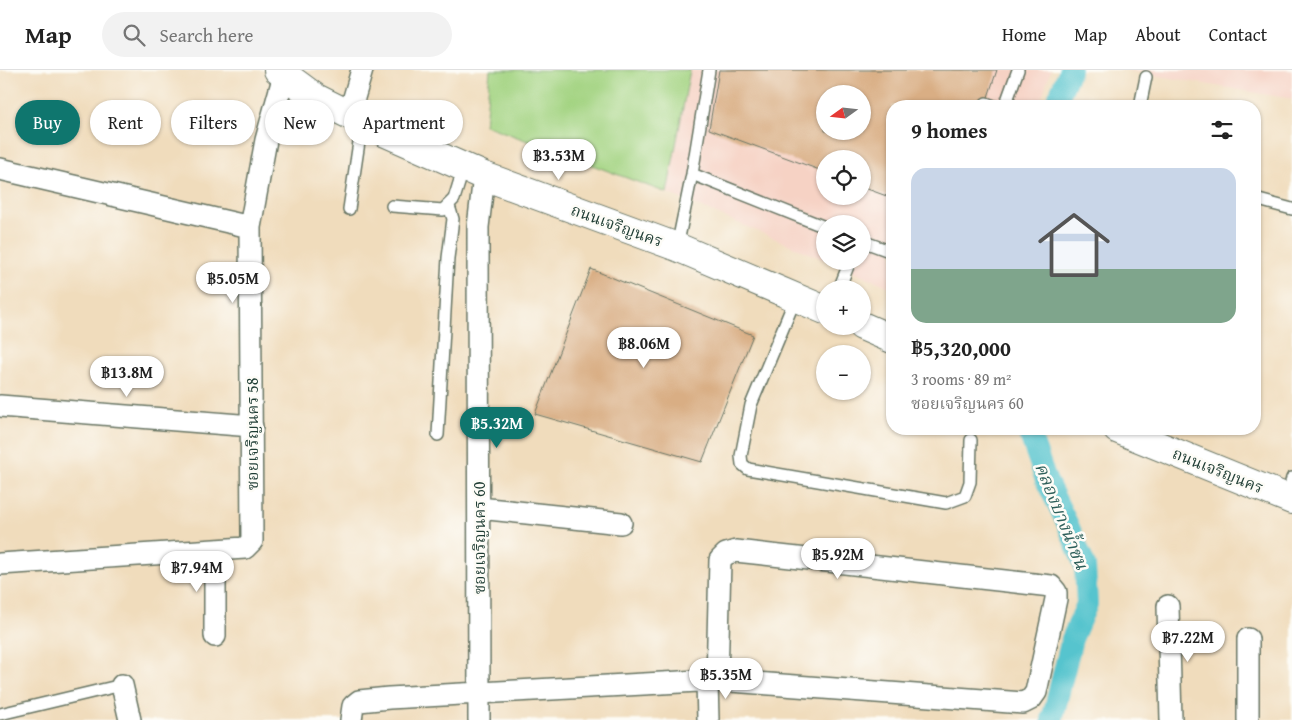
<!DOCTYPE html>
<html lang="en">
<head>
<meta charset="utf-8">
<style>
  body { margin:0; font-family:"Gentium Book Plus","Noto Serif Thai",serif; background:#f2f2f2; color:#222; height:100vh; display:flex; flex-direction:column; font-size:19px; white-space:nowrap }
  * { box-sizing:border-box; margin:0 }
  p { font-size:16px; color:#767676 }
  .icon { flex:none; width:28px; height:28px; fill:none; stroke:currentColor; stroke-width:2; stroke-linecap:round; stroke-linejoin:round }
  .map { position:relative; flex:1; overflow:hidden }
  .drawer { position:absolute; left:886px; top:30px; width:375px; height:335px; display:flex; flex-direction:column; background:#fff; border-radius:20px; box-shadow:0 1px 4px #0004 }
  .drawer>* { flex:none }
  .top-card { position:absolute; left:15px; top:30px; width:475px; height:45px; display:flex; gap:10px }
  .needle { width:32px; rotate:255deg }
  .fabs { position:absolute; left:816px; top:15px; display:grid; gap:10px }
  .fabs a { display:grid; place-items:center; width:55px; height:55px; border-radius:50%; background:#fff; box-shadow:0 1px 4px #0004; font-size:25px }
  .price { position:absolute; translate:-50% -42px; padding:0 11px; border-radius:18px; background:#fff; color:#222; font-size:16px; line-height:32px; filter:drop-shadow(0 1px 2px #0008) }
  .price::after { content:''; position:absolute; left:50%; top:30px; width:15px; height:11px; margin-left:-8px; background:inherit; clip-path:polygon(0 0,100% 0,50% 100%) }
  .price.selected { background:#0f766e; color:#fff }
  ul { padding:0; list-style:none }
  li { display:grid; align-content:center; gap:10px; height:265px; padding:0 25px }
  li span { display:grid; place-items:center; height:155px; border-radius:15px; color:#555 }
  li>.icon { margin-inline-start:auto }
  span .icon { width:90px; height:90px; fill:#fffc; stroke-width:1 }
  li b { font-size:21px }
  h2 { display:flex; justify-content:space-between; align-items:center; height:60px; padding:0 25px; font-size:21px }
  .pill { padding:0 18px; border-radius:22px; background:#fff; box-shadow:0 1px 4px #0004; font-size:18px; line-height:45px }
  .pill.selected { background:#0f766e; color:#fff }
  header { display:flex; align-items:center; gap:30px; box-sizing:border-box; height:70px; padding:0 25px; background:#fff; border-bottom:1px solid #e0e0e0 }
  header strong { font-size:24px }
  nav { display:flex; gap:28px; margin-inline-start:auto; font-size:18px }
  .search { width:350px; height:45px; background:#f2f2f2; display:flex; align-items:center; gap:12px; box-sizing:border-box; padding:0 18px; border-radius:28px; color:#767676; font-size:19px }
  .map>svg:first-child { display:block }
  .built { fill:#f6d2c4; fill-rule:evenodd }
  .green { fill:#a4d483; stroke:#62885c }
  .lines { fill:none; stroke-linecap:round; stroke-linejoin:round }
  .canal { stroke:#57c4ce; stroke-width:22 }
  .building { fill:#d9ae84; fill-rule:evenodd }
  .lane-casing { stroke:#687564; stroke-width:14 }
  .street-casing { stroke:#687564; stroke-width:24 }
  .secondary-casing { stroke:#687564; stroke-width:30 }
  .lane { stroke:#fff; stroke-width:11 }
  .street { stroke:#fff; stroke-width:21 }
  .secondary { stroke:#fff; stroke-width:28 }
  .labels { text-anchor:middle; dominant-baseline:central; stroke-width:5; stroke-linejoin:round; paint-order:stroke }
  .street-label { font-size:16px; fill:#1f3d34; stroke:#fdfcf7 }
  .water-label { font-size:18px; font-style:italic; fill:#2d5f5a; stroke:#fdfcf7 }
</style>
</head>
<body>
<header>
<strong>Map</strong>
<div class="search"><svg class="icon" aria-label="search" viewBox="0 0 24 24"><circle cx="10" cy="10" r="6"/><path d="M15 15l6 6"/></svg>Search here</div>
<nav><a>Home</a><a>Map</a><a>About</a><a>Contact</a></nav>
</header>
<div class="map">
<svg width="1292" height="650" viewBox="0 0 1292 650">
  <rect width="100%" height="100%" fill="#fdfcf7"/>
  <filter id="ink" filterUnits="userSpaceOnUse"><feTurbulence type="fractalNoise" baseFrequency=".02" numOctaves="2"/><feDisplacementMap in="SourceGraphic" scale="10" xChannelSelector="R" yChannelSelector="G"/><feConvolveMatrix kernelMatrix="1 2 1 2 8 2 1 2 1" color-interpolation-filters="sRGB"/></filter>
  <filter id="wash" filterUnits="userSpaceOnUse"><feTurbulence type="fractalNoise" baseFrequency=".0096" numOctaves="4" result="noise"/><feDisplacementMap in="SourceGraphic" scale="20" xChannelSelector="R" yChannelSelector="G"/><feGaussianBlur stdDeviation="1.12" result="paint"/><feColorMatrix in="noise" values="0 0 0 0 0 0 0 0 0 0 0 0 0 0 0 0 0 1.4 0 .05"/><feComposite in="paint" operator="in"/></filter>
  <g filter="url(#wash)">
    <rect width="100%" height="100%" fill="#f0dcbc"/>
    <path class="built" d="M690,0H1051L1039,36H892V218L829,191H862V154H825V190L667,123ZM825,24H862V61H825ZM825,89H862V126H825Z
      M1124,0H1292V29Z"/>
    <path class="green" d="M490,0H690L667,123L485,55Z"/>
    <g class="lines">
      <path class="canal" d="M1055,36L1070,0
        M1028,359L1046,410L1068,455L1085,496L1087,534L1072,569L1052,650"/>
    </g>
    <g id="blocks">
      <path class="building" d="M719,0H997L985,36H892V128L862,117V89H825V102L709,59ZM825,24H862V61H825Z
        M591,199L753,265L702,392L535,344Z"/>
    </g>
  </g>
  <g filter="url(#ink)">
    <use href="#blocks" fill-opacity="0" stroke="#687564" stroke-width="1"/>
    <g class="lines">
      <defs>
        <path id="lane" d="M986,33L994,36
          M1005,36L1018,0
          M1140,36L1146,7
          M692,104L825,157
          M1255,129L1292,139
          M392,136L443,140L454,129L464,97
          M349,139L362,52
          M862,171L892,182
          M677,177L692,104L709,0
          M839,219L850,191
          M796,227L751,335L741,386L742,394L748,399L946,433L965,426L970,412L971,370
          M438,365L448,188L453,149L449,136
          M1287,428L1292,408
          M0,644L122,615"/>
        <path id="street" d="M349,45L362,0
          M0,99L250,157
          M0,336L252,356
          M479,438L621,453
          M215,480V566
          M0,494L245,478L252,471L250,157L266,70L284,5
          M1168,536L1171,650
          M1248,569V650
          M707,611L708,650
          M122,615L130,650
          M351,650L353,636L359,631L389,628L717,610L1023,633L1031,629L1036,622L1056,529V522L1051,516L736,481L726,484L720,490L717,610
          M479,650L478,157L484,106"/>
        <path id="secondary" d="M278,0L316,28L386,63L484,106L677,177L825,240
          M862,256L892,269
          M1117,359L1292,430"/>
      </defs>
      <use href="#lane" class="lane-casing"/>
      <use href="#street" class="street-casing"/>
      <use href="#secondary" class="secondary-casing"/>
      <use href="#lane" class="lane"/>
      <use href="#street" class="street"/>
      <use href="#secondary" class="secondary"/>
    </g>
  </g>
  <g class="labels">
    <g class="street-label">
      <text transform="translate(617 155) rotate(20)">ถนนเจริญนคร</text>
      <text transform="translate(252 364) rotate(-90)">ซอยเจริญนคร 58</text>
      <text transform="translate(1218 400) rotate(22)">ถนนเจริญนคร</text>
      <text transform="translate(479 468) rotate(-90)">ซอยเจริญนคร 60</text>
    </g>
    <g class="water-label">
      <text transform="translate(1062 446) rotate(68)">คลองบางน้ำชน</text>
    </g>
  </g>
</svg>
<div class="fabs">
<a><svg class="needle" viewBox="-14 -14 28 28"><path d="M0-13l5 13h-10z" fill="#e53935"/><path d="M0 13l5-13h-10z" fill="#767676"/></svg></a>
<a><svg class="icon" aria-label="locate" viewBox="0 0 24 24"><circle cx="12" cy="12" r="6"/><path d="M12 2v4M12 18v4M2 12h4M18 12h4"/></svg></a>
<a><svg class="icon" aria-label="layers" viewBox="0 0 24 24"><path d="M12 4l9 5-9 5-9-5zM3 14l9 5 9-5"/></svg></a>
<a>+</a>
<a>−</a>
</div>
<b class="price" style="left:559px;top:111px">฿3.53M</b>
<b class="price" style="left:233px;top:234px">฿5.05M</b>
<b class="price" style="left:644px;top:299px">฿8.06M</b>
<b class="price" style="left:127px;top:328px">฿13.8M</b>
<b class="price selected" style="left:497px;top:379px">฿5.32M</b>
<b class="price" style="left:838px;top:510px">฿5.92M</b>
<b class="price" style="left:197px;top:523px">฿7.94M</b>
<b class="price" style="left:1188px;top:593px">฿7.22M</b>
<b class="price" style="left:726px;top:630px">฿5.35M</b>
<div class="top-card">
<a class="pill selected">Buy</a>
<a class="pill">Rent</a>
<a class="pill">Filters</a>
<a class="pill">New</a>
<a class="pill">Apartment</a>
</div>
<section class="drawer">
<h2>9 homes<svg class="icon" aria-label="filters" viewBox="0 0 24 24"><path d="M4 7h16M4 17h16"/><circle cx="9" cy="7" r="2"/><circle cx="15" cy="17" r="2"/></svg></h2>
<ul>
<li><span style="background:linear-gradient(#c9d6e8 65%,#7fa58c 0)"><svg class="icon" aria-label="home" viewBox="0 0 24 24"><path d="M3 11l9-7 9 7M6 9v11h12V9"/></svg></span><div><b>฿5,320,000</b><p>3 rooms · 89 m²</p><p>ซอยเจริญนคร 60</p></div></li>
</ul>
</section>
</div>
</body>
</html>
